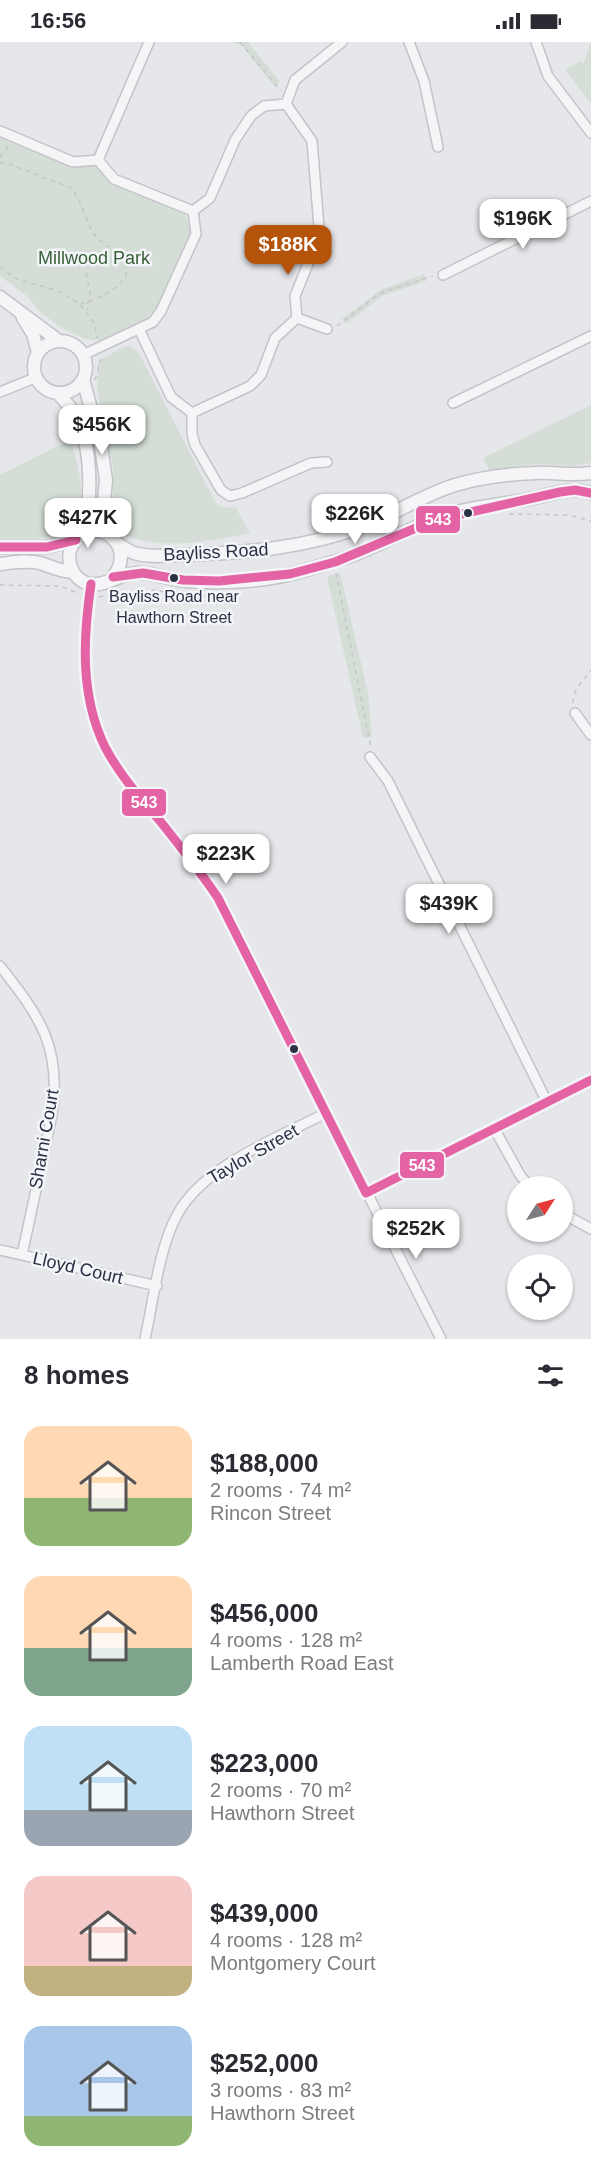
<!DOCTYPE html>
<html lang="en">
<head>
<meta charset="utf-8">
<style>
  body { margin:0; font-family:Helvetica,sans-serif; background:#f7f7f7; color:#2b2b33; height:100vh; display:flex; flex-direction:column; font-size:22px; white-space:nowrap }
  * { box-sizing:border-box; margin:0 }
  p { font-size:20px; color:#7c7c81 }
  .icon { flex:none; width:33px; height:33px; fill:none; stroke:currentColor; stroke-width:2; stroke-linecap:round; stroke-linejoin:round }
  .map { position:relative; height:1297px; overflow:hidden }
  .panel { display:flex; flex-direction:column; background:#fff; flex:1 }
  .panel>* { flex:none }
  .needle { width:39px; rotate:54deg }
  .buttons { position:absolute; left:507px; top:1134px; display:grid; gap:12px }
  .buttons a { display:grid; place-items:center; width:66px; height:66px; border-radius:50%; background:#fff; box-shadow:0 2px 4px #0004; font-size:30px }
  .price { position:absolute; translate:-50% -51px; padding:0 14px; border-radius:12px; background:#fff; color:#222; font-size:20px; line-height:39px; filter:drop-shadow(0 2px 3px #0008) }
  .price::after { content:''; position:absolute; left:50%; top:36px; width:18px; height:14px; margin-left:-9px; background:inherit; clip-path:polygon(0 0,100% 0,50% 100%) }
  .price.current { background:#b45309; color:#fff }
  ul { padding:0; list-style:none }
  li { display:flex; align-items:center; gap:18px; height:150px; padding:0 24px }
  li span { display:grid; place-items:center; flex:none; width:168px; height:120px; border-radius:18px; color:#555 }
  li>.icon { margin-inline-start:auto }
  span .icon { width:72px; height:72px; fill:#fffc; stroke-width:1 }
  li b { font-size:26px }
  h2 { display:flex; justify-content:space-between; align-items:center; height:72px; padding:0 24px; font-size:26px }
  .status { display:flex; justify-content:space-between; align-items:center; height:42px; padding:0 30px; background:#fff; direction:ltr }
  .status svg { height:16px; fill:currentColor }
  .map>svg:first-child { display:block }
  .green { fill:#d4ded6 }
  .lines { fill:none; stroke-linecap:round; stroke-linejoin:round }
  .minor-casing { stroke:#c3c4c8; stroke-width:12 }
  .tertiary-casing { stroke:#c3c4c8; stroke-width:15 }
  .path { stroke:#c5c5ca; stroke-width:1.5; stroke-dasharray:4.5 4.5; stroke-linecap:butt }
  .minor { stroke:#f5f5f7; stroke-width:9 }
  .tertiary { stroke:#f5f5f7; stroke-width:12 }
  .bus-1-casing { stroke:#f4f5f9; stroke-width:14 }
  .bus-1 { stroke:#e463a4; stroke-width:9 }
  .bus-dot { fill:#2b3045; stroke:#f4f5f9; stroke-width:2 }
  .labels { text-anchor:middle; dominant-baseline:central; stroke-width:5; stroke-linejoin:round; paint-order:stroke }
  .bus-label { font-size:16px; fill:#2b3045; stroke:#f4f5f9 }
  .park-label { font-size:18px; fill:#386138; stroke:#f4f5f9 }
  .street-label { font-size:18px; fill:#2b3045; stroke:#f4f5f9 }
  .line-badge { stroke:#f4f5f9; stroke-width:2 }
  .badge-label { font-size:16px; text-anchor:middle; font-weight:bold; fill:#fff }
</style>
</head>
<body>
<div class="status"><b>16:56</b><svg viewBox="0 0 49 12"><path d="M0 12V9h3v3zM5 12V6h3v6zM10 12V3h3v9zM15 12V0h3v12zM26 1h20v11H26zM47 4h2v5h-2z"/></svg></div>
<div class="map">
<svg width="591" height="1297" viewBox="0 0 591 1297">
  <rect width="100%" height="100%" fill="#e6e7ea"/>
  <path class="green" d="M233,0H248L280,40L275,45L241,3Z
    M591,0V62L565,27L581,19L583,22Z
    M0,93L73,125L95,123L113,142L182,170C190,178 191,187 189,197L156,269L151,275L100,298H88L63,287L41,271L27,254L0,234Z
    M424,232L426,239L382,254L346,282L342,277L382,247Z
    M130,304L139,311L214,458L221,465L236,466L250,491C209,499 161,510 121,491L113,468V424L97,349L98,319L123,305Z
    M591,363V421L570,424L537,422L489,428L483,416Z
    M70,398C78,421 90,463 72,484C60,499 18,498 0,496V433Z
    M340,530L368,651L372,695L363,696L327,535Z"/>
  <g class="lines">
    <defs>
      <path id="minor" d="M409,0L424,39L438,105
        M536,0L548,34L591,91
        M0,89L73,120L98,118L114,137L193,169
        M98,118L149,0
        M193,169L210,156L235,98L251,74L264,64L286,62L295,38L342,0
        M443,233L591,159
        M297,276L327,287
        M139,287L171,355L192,371V392L195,403L221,448L230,454L242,451L311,421L327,420
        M83,313L153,280L161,269L196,192L193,169
        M0,350L37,335
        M453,361L591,294
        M192,371L250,344L261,333L275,296L297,276L295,254L318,197L319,185L312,99L286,62
        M91,542C80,602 81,673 117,725C149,770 189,809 218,856L441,1297
        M575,671L591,693
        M370,715L388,739L547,1060
        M0,924C40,975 62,1005 52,1073L22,1213
        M494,1086L520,1133L529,1144
        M366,1151L591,1038
        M562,1171L591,1187
        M0,1208L157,1244
        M145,1297C153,1260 159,1206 177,1173C204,1123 278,1096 326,1071"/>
      <path id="tertiary" d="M0,255L59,299
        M23,276L33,292L38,311
        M34 325a26 26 0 1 1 52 0a26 26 0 1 1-52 0Z
        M83,337L101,404L106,438L103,469L108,492
        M58,351C64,359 74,368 78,377C93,413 91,454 85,491
        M118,502C123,505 129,509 134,511C149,516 169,513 184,513C246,511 306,506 364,484C395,472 423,453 455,443C481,435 509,432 536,431C555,430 572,434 591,431
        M0,505H47L76,498
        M0,522C13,520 27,518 40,521C53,525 58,529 73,530
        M113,535C138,504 97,472 75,499C63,514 71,538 90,542C105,545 121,531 138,531C155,531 171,538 187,539C227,542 272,539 309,527C326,522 345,517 361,510C392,497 421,480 453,471C478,464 504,462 529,457C552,453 568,444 591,451"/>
    </defs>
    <use href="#minor" class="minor-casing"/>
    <use href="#tertiary" class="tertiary-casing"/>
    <path class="path" d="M240,0L281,49
      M0,115L9,103
      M0,121H7L71,146C82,159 85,178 94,192C105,209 129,205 126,234C115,249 98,258 81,262
      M0,225L17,237L58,249L80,262L94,281L97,296
      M86,231L90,250L87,268
      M337,284L380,251L433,234
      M95,338L101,317
      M509,472L569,473L591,479
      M336,531L371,706
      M0,543L60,544L80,552
      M99,555L118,550L144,553L154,548L197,555L220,552
      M573,661C572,649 584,638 591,628"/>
    <use href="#minor" class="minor"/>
    <use href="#tertiary" class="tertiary"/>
    <defs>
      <path id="bus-1" d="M0,505H47L76,498
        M113,535L143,531L183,538L219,539L290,532L335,520L435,478L560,450L575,448L591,451
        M91,542C83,596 80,654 105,705C119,732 140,756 160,779C180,804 200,829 218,856L366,1151L591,1038"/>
    </defs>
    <use href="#bus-1" class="bus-1-casing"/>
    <use href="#bus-1" class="bus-1"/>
  </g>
  <g class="bus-dot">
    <circle cx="468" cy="471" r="5"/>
    <circle cx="174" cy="536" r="5"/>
    <circle cx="294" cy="1007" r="5"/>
  </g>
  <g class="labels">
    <g class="bus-label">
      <text x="174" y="554">Bayliss Road near<tspan x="174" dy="21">Hawthorn Street</tspan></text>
    </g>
    <g class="park-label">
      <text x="94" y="216">Millwood Park</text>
    </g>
    <g class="street-label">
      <text transform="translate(216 510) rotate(-3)">Bayliss Road</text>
      <text transform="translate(44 1097) rotate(-80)">Sharni Court</text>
      <text transform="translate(253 1112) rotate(-30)">Taylor Street</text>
      <text transform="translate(78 1226) rotate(13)">Lloyd Court</text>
    </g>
  </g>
  <g class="line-badge">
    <rect x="415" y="463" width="46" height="29" rx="6" fill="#e463a4"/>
    <rect x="121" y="746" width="46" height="29" rx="6" fill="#e463a4"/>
    <rect x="399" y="1109" width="46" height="28" rx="6" fill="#e463a4"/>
  </g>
  <g class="badge-label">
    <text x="438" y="483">543</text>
    <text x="144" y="766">543</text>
    <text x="422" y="1129">543</text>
  </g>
</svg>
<div class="buttons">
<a><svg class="needle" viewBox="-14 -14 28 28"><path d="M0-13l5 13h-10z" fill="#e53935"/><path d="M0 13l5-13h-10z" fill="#7c7c81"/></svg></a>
<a><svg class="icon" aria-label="locate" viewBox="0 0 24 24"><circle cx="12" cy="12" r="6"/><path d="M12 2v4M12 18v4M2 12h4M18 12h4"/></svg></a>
</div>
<b class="price" style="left:523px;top:208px">$196K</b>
<b class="price current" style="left:288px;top:234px">$188K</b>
<b class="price" style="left:102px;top:414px">$456K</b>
<b class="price" style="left:355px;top:503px">$226K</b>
<b class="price" style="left:88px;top:507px">$427K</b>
<b class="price" style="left:226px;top:843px">$223K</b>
<b class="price" style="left:449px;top:893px">$439K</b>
<b class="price" style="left:416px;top:1218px">$252K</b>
</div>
<section class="panel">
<h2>8 homes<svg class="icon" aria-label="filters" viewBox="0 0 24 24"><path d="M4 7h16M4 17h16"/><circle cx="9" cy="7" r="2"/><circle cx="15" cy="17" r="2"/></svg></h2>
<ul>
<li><span style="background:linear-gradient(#ffd9b3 60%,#8fb573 0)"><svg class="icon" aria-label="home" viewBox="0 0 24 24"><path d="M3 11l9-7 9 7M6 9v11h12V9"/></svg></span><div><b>$188,000</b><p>2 rooms · 74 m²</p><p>Rincon Street</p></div></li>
<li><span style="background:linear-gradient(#ffd9b3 60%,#7fa58c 0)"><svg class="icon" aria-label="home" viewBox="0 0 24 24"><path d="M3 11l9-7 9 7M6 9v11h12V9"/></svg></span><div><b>$456,000</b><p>4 rooms · 128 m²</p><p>Lamberth Road East</p></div></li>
<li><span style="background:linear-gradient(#bfe0f5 70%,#9aa5b1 0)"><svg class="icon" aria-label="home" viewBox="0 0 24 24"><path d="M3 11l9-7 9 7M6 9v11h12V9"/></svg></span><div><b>$223,000</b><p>2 rooms · 70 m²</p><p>Hawthorn Street</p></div></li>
<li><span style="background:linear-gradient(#f6c9c9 75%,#c2b280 0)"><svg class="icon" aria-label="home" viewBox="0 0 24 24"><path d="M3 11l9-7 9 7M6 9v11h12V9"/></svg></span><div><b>$439,000</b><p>4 rooms · 128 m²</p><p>Montgomery Court</p></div></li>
<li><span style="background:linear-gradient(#a9c7e8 75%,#8fb573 0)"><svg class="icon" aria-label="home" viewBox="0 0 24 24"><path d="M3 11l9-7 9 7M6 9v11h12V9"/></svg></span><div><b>$252,000</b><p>3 rooms · 83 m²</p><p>Hawthorn Street</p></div></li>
</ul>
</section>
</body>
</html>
